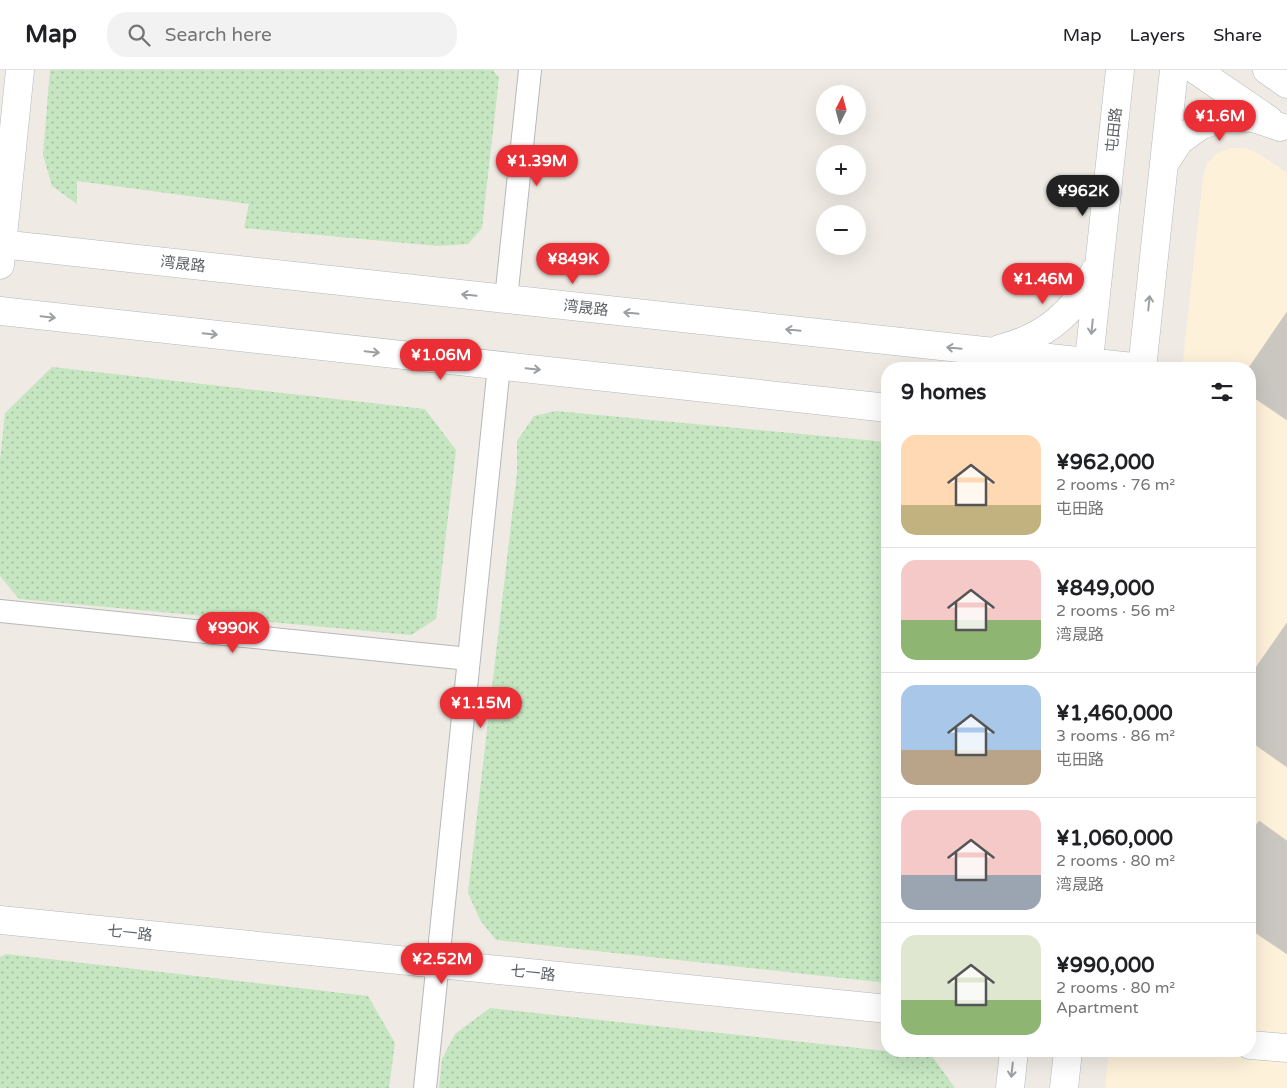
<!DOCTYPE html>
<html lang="en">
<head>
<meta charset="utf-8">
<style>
  body { margin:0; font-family:"Varela Round","Noto Sans SC",sans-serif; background:#f2f2f2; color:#202124; height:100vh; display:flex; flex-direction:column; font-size:19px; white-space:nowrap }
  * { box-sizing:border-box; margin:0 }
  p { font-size:16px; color:#757577 }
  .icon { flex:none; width:28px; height:28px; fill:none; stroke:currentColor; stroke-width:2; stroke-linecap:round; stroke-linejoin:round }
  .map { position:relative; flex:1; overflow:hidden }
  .drawer { position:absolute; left:881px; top:292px; width:375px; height:695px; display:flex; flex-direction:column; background:#fff; border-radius:20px; box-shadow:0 5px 20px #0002 }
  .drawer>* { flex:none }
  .needle { width:32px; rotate:6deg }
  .buttons { position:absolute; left:816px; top:15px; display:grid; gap:10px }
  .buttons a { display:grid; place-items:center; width:50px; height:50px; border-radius:50%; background:#fff; box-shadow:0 5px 20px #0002; font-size:25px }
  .price { position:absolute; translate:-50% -42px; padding:0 11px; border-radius:18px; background:#ea2f36; color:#fff; font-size:16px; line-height:32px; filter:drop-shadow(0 1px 2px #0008) }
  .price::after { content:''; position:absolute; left:50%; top:30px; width:15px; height:11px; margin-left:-8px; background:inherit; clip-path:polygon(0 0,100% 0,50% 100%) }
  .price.selected { background:#222; color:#fff }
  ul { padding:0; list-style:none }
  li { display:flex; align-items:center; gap:15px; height:125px; padding:0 20px }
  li+li { border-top:1px solid #e0e0e0 }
  li span { display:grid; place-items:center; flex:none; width:140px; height:100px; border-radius:15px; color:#555 }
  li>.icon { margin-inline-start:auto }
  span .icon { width:60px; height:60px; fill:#fffc; stroke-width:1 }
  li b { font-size:21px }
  h2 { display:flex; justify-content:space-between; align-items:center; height:60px; padding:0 20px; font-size:21px }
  header { display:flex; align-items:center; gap:30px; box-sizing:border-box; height:70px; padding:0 25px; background:#fff; border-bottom:1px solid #e0e0e0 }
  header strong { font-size:24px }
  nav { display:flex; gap:28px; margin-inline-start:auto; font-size:18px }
  .search { width:350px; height:45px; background:#f2f2f2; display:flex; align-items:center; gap:12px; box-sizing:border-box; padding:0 18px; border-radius:20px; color:#757577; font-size:19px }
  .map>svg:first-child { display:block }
  .commercial { fill:#fef1da }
  .grass { fill:url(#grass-dots) }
  .building { fill:#cac6c0; stroke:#d3ccc2 }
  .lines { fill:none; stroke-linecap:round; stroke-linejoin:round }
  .street-casing { stroke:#b5b8bb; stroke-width:24 }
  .secondary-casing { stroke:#b3b8bc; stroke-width:29 }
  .street { stroke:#fff; stroke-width:22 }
  .secondary { stroke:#fff; stroke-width:28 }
  .oneway { stroke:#9da0a3 }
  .labels { text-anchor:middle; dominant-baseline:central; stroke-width:4.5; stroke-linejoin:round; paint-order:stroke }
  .street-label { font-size:15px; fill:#5c6165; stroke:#fff }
</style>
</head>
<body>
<header>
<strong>Map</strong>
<div class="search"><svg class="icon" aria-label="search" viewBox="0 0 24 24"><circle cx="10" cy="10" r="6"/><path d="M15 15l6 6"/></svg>Search here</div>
<nav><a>Map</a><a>Layers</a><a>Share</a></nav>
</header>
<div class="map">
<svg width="1287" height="1018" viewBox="0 0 1287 1018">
  <defs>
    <pattern id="grass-dots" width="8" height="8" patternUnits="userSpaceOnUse" patternTransform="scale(1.25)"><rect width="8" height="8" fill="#c5e6c1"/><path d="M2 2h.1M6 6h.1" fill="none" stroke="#a3bea0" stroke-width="1.8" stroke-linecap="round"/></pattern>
  </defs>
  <rect width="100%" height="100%" fill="#efebe4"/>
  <path class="commercial" d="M1231,78H1245L1258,83L1287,103V1018H1105L1109,981H1250V299H1182L1203,108L1207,94L1217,83Z"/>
  <path class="grass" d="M50,0H493L499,8L482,158L468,174L438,176L244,158L249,134L77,111V134L52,116L43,85Z
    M52,297L425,339L456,380L436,549L411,565L19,529L0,506V390L5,343Z
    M556,341L887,372V913L496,870L480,850L468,823L517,403V371L534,346Z
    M6,884L368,926L395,973L389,1018H0V887Z
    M490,938L932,986L955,1018H439L442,989L455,964Z"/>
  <path class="building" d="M1287,242V350L1250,325V299H1248Z
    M1287,553V697L1250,671V606Z
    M1259,751L1287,771V884L1250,859V764Z"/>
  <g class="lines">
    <defs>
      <path id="street" d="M506,229L530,0
        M0,541L469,589
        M425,1018L499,296"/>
      <path id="secondary" d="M1196,0L1269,50
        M1267,0L1287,14
        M1164,94L1179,71L1201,55L1227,47L1254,48L1280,57
        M0,174L1142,298
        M0,195L20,0
        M0,241L888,338
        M999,279C1044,268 1075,243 1095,201
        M1088,299L1120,0
        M1142,299L1174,0
        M0,850L888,939
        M1250,975L1287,978
        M1010,1018L1014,981
        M1064,1018L1068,981"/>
    </defs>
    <use href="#street" class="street-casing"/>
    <use href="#secondary" class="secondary-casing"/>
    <use href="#street" class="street"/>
    <use href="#secondary" class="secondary"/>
  </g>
  <defs><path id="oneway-shaft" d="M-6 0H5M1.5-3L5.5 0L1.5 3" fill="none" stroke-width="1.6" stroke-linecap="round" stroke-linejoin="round" transform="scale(1.25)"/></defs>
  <g class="oneway">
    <use href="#oneway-shaft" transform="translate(469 225) rotate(-174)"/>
    <use href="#oneway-shaft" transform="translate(1149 233) rotate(-84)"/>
    <use href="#oneway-shaft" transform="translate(631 243) rotate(-174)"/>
    <use href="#oneway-shaft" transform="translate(48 247) rotate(6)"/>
    <use href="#oneway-shaft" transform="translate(1092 257) rotate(96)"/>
    <use href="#oneway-shaft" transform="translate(793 260) rotate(-174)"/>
    <use href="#oneway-shaft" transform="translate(210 264) rotate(6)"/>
    <use href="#oneway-shaft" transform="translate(954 278) rotate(-174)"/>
    <use href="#oneway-shaft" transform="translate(372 282) rotate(6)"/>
    <use href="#oneway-shaft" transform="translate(533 299) rotate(6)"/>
    <use href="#oneway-shaft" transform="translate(1012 1000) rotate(96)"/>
  </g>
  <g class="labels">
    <g class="street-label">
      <text transform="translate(1114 60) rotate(-84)">屯田路</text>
      <text transform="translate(183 194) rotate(6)">湾晟路</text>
      <text transform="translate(586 238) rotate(6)">湾晟路</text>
      <text transform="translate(130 863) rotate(6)">七一路</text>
      <text transform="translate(533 903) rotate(6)">七一路</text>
    </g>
  </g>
</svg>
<div class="buttons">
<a><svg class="needle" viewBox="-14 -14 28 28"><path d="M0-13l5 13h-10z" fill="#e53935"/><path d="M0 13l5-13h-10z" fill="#757577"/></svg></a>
<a>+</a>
<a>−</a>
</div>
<b class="price" style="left:1220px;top:72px">¥1.6M</b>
<b class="price" style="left:537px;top:117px">¥1.39M</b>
<b class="price selected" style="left:1083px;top:147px">¥962K</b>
<b class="price" style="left:573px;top:215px">¥849K</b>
<b class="price" style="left:1043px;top:235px">¥1.46M</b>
<b class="price" style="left:441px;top:311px">¥1.06M</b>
<b class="price" style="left:233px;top:584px">¥990K</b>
<b class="price" style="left:481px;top:659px">¥1.15M</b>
<b class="price" style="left:442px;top:915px">¥2.52M</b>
<section class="drawer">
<h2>9 homes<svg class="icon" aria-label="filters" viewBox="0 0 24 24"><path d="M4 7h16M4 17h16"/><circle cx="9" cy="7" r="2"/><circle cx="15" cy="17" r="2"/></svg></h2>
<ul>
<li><span style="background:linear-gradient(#ffd9b3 70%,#c2b280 0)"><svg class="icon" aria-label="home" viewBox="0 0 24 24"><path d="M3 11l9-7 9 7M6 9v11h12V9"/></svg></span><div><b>¥962,000</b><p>2 rooms · 76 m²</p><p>屯田路</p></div></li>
<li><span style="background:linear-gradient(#f6c9c9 60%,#8fb573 0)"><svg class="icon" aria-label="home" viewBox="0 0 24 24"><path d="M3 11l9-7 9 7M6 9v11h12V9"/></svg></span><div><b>¥849,000</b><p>2 rooms · 56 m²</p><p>湾晟路</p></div></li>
<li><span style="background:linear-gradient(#a9c7e8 65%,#b9a48a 0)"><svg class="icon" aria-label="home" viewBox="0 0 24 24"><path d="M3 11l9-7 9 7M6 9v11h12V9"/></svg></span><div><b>¥1,460,000</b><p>3 rooms · 86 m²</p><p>屯田路</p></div></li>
<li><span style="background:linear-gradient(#f6c9c9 65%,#9aa5b1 0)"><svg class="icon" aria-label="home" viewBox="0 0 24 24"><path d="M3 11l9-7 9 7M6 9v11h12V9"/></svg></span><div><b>¥1,060,000</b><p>2 rooms · 80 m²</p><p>湾晟路</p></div></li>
<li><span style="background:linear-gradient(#dfe7d0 65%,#8fb573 0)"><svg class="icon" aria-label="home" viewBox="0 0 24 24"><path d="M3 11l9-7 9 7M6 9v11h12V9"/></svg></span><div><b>¥990,000</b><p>2 rooms · 80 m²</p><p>Apartment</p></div></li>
</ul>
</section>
</div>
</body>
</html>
